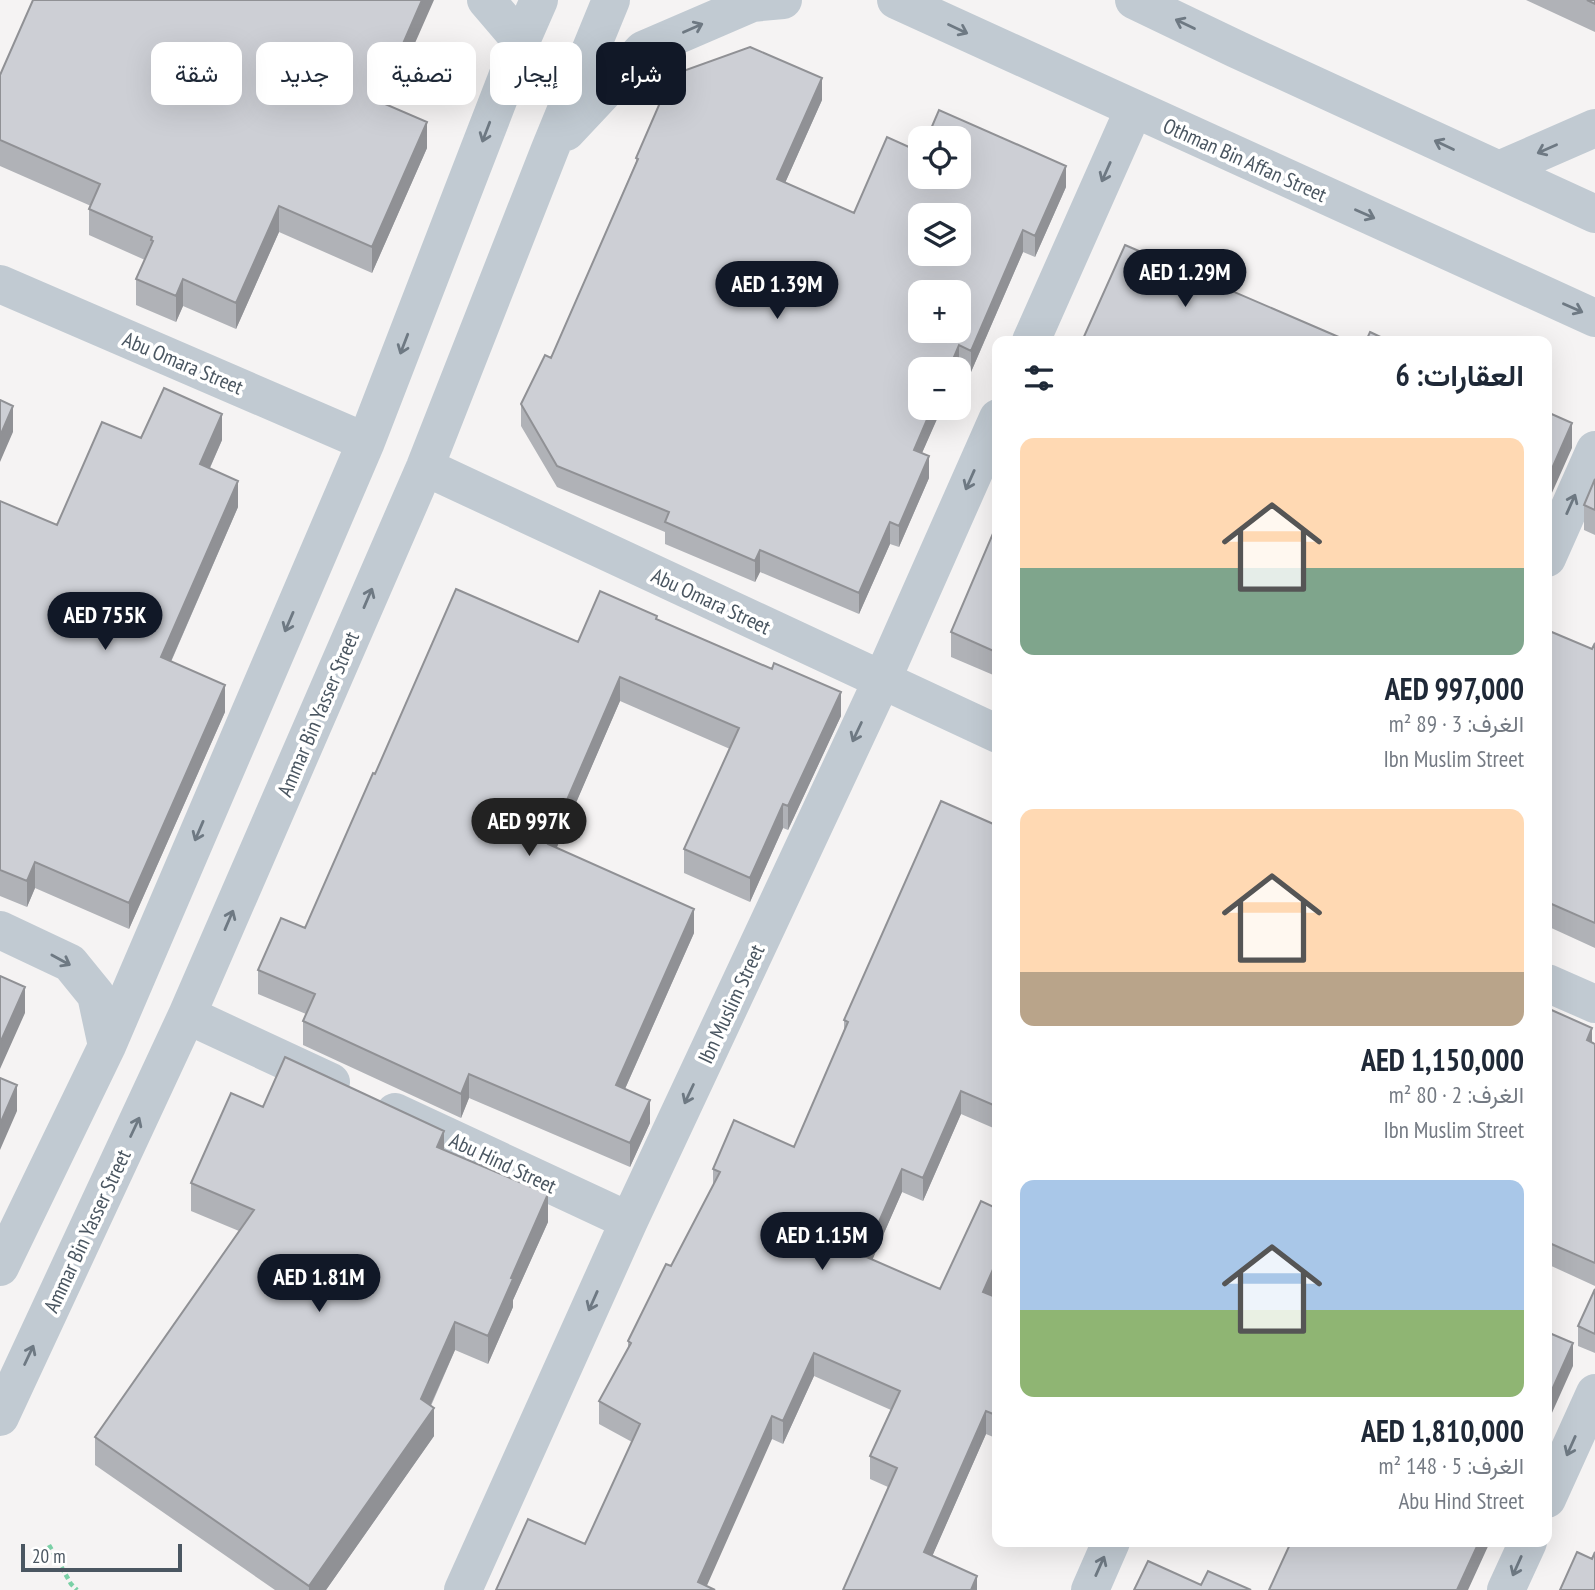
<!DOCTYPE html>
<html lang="ar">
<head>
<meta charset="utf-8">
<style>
  body { margin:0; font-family:"PT Sans Narrow",Vazirmatn,sans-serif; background:#f6f6f7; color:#1f2937; direction:rtl; height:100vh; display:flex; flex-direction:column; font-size:26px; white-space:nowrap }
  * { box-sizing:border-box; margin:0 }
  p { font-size:23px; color:#747a83 }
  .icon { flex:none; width:38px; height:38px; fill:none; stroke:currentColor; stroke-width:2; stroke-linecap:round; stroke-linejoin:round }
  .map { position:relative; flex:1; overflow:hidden; direction:ltr }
  .side { position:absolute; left:992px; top:336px; width:560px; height:1211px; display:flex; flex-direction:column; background:#fff; border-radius:14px; box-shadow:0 7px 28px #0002; direction:rtl }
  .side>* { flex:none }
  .banner { position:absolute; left:21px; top:42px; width:665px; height:63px; direction:rtl; display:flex; gap:14px }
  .controls { position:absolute; left:908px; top:126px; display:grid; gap:14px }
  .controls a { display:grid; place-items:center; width:63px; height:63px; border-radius:14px; background:#fff; box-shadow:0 7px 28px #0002; font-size:35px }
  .scale { position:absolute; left:21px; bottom:18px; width:161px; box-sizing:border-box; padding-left:7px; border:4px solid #4a5661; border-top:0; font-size:19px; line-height:24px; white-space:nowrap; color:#4a5661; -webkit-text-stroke:5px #fff; paint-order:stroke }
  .price { position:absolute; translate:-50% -60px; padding:0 16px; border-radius:24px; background:#111827; color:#fff; font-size:23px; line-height:46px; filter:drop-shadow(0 2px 4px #0008) }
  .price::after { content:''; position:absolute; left:50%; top:42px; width:21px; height:16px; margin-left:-10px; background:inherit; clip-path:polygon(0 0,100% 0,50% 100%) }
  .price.current { background:#222; color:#fff }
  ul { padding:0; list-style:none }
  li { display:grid; align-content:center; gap:14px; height:371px; padding:0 28px }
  li span { display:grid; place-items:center; height:217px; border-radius:14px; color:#555 }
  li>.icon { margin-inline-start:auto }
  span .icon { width:126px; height:126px; fill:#fffc; stroke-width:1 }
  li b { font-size:30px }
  h2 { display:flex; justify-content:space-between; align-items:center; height:84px; padding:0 28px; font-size:30px }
  .pill { padding:0 24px; border-radius:14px; background:#fff; box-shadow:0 7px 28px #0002; font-size:24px; line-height:63px }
  .pill.current { background:#111827; color:#fff }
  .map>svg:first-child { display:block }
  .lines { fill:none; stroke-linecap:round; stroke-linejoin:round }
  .path { stroke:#7ad0a6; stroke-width:4.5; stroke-dasharray:5 3.5; stroke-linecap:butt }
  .minor { stroke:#c1cad2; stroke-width:38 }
  .wall { fill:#b0b2b7 }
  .shaded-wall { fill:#909195 }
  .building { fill:#cdcfd5; stroke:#909195; stroke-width:2; fill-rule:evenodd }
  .oneway { stroke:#6e7983 }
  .labels { text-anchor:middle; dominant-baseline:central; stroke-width:7; stroke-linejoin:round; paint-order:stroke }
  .street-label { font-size:21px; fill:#4a5661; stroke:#fff }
</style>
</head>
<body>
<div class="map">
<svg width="1595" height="1590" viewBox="0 0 1595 1590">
  <rect width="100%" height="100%" fill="#f5f3f3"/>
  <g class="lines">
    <path class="path" d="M49,1545L71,1584L77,1590"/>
    <path class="minor" d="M486,0L521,41
      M896,0L1595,318
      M1134,0L1236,49L1595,214
      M566,132L643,50L752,3L783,0
      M1499,170L1595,128
      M0,284L366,442
      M1031,341L1134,109
      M425,467L998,734
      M1547,558L1595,450
      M0,930L70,963L96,995L107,1046
      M1547,983L1595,1004
      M187,1015L331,1082
      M395,1112L629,1221
      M0,1267L107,1046L366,442L521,41L539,0
      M0,1417L187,1015L425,467L550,149L611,0
      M1547,1499L1595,1393
      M463,1590L629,1221L882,680L998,418
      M1090,1590L1111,1542
      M1506,1590L1528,1542"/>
  </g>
  <path class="wall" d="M1526,0H1595V32Z
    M0,75L387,105L427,148L372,273L279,232L236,329L183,306L176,322L136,305V279L145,260L89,235V209L91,206L0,166Z
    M822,100L785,183L854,213L920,152L1066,187L1035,257L1023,252L971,372L959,367L922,453L929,478L899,547L890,544L859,614L760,572L755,582L665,544V532L557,487L521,426V404L551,358L636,162V158Z
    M141,438L222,440L210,468L238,507L171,662L225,712L129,929L35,888L27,907L0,896V501L57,525Z
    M1595,479V535L1584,530V505Z
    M998,533V677L951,657V632Z
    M657,619L841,716L788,830L783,828L750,902L684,873V849L730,749L620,701L556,848L694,933L625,1089L650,1123L630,1167L469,1098L461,1118L303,1045V1021L306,1014L258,994V970L305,928L578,642Z
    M1547,630L1592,649L1595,643V948L1547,926Z
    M998,826V1130L961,1114L923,1201L902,1192L872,1260L940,1289L998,1209V1281L991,1295L998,1298V1439L986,1434L932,1556L977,1590H843L888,1487L870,1479V1456L891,1410L814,1376L783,1444L772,1439L585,1544L632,1442L599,1424V1401L628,1349V1341L671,1266L713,1186V1169L794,1147L844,1031V1020Z
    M1547,1008L1595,1044V1286L1547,1264Z
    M263,1107L444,1150L548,1222L513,1300V1307L488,1364L455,1350L431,1406L434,1436L326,1590H275L95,1465V1437L239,1231L191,1211V1183Z
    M1595,1289V1353L1578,1346V1326Z"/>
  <path class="shaded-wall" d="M422,0H434L378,127V101Z
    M822,78V100L777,201V179Z
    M427,122V148L372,273V247Z
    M1066,166V187L1035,257V236Z
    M279,206V232L236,329V303Z
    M1023,230V252L971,372V351Z
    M183,279V306L176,322V296Z
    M959,345V367L958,369H949Z
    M13,406V432L0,462V436Z
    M932,408H942L914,471V450Z
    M222,414V440L200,490V464Z
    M1572,423V448L1547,504V480Z
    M929,456V478L899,547V526Z
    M238,481V507L161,684V657Z
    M890,522V544L859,614V593Z
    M760,550V572L755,582V561Z
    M620,677V701L548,868V844Z
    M225,685V712L129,929V903Z
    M841,692V716L788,830V806Z
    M783,804V828L750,902V878Z
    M35,862V888L27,907V881Z
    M694,909V933L616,1109V1085Z
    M25,987V1013L0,1069V1043Z
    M1592,1028V1051L1587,1040Z
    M469,1074V1098L461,1118V1094Z
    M17,1085V1111L0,1150V1124Z
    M961,1091V1114L923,1201V1178Z
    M650,1100V1123L630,1167V1143Z
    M444,1131V1159L437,1147Z
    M902,1169V1192L864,1279V1256Z
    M548,1194V1222L513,1300V1307L488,1364V1336L511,1278Z
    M998,1258V1281L983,1314V1292Z
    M455,1322V1350L423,1422L434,1408V1436L326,1590H309V1586L421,1399Z
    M1573,1343V1366L1547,1424V1401Z
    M814,1353V1376L783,1444V1421Z
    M986,1411V1434L924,1575V1552Z
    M772,1416V1439L705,1590L698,1582Z
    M1479,1542H1490L1468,1590H1457Z
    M977,1576V1590H971Z"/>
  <path class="building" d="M33,0H422L378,101L427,122L372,247L279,206L236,303L183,279L176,296L136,279L153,241L151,240L152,237L89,209L100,184L0,140V75Z
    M1587,0H1595V4Z
    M750,47L822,78L777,179L854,213L887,137L920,152V177H959V138H927L939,110L1066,166L1035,236L1023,230L971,351L959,345L949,369H920V408H932L914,450L929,456L899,526L890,522L859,593L760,550L755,561L665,522L669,512L557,466L521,404L545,355L551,358L638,159L636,158L672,75ZM920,215H959V254H920ZM920,292H959V331H920Z
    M1125,245L1348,341H1082Z
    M1370,332L1389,341H1366Z
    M164,388L222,414L200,464L238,481L161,657L225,685L129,903L35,862L27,881L0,870V501L57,525L102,422L141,438Z
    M0,400L13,406L0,436Z
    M1547,412L1572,423L1547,480Z
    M1595,479V510L1584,505Z
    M994,531L998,533V653L951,632Z
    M456,589L578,642L600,591L657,616L656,619L772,669L774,663L841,692L788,806L783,804L750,878L684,849L739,728L620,677L548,844L694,909L616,1085L650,1100L630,1143L469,1074L461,1094L303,1021L315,994L258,970L281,918L305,928L373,773L375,774Z
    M1547,630L1592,649L1595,643V923L1547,902Z
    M941,801L998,826V1107L961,1091L923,1178L902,1169L864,1256L940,1289L981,1201L998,1209V1258L983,1292L998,1298V1416L986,1411L924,1552L977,1576L971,1590H843L897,1468L870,1456L900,1391L814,1353L783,1421L772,1416L698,1582L715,1590H496L528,1519L585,1544L640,1424L599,1401L631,1343L628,1341L666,1264L671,1266L720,1172L713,1169L734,1120L794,1147L848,1022L844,1020Z
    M0,976L25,987L0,1043Z
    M1547,1008L1592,1028L1587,1040L1595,1044V1263L1547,1242Z
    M285,1057L444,1131L437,1147L548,1194L511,1278L513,1279L488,1336L455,1322L421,1399L434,1408L309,1586L95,1437L254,1210L191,1183L231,1093L263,1107Z
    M0,1078L17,1085L0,1124Z
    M1595,1289V1334L1578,1326Z
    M1547,1332L1573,1343L1547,1401Z
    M1291,1542H1479L1457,1590H1269Z
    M1577,1552L1592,1559L1595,1552V1590H1560Z
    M1148,1561L1201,1585L1208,1571L1251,1590H1134Z"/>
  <defs><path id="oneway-shaft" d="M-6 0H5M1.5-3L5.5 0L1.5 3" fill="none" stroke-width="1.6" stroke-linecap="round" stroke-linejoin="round" transform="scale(1.75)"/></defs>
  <g class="oneway">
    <use href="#oneway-shaft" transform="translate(1185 24) rotate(-154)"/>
    <use href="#oneway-shaft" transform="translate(693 28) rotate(-24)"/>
    <use href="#oneway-shaft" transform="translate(958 29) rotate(25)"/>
    <use href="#oneway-shaft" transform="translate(486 132) rotate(111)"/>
    <use href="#oneway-shaft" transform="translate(1444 145) rotate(-155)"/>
    <use href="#oneway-shaft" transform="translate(1547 149) rotate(156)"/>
    <use href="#oneway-shaft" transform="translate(1106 172) rotate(114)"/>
    <use href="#oneway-shaft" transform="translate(1365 214) rotate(24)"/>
    <use href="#oneway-shaft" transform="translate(1573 308) rotate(24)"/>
    <use href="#oneway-shaft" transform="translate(404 344) rotate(111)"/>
    <use href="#oneway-shaft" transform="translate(970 480) rotate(114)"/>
    <use href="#oneway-shaft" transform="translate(1571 504) rotate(-66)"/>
    <use href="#oneway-shaft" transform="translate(368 598) rotate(-67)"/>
    <use href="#oneway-shaft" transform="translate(289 622) rotate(113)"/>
    <use href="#oneway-shaft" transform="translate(857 732) rotate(115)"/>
    <use href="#oneway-shaft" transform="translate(199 831) rotate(113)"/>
    <use href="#oneway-shaft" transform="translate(229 920) rotate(-67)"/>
    <use href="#oneway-shaft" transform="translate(61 960) rotate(29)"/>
    <use href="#oneway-shaft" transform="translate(689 1094) rotate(115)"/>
    <use href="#oneway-shaft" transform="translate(135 1127) rotate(-65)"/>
    <use href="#oneway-shaft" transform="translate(593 1301) rotate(114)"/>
    <use href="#oneway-shaft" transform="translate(29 1355) rotate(-65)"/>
    <use href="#oneway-shaft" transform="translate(1571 1446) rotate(114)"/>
    <use href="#oneway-shaft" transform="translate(1100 1566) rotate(-66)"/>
    <use href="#oneway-shaft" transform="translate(1517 1566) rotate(114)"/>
  </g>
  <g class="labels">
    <g class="street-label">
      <text transform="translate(1245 160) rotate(24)">Othman Bin Affan Street</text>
      <text transform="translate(183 363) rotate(23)">Abu Omara Street</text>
      <text transform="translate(711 601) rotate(25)">Abu Omara Street</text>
      <text transform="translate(318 714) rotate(-67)">Ammar Bin Yasser Street</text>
      <text transform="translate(731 1004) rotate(-65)">Ibn Muslim Street</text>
      <text transform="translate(503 1163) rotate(25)">Abu Hind Street</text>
      <text transform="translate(87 1231) rotate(-65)">Ammar Bin Yasser Street</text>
    </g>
  </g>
</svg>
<div class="controls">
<a><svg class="icon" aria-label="locate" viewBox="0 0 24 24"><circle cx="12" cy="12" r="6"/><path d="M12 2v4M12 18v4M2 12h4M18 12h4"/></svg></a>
<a><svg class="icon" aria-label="layers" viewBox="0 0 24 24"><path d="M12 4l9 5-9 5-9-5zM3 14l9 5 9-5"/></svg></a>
<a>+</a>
<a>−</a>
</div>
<div class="scale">20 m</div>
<b class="price" style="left:1185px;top:309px">AED 1.29M</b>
<b class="price" style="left:777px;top:321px">AED 1.39M</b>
<b class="price" style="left:105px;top:652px">AED 755K</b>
<b class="price current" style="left:529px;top:858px">AED 997K</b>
<b class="price" style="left:822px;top:1272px">AED 1.15M</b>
<b class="price" style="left:319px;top:1314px">AED 1.81M</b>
<div class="banner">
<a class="pill current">شراء</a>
<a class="pill">إيجار</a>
<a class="pill">تصفية</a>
<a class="pill">جديد</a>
<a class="pill">شقة</a>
</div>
<section class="side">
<h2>العقارات: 6<svg class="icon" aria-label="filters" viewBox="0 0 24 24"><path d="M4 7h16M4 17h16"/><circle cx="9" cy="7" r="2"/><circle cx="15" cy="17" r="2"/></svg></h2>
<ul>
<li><span style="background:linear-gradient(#ffd9b3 60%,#7fa58c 0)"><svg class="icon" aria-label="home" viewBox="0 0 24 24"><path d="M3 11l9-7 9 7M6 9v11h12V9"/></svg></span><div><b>AED 997,000</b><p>الغرف: 3 · 89 m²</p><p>Ibn Muslim Street</p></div></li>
<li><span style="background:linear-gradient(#ffd9b3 75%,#b9a48a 0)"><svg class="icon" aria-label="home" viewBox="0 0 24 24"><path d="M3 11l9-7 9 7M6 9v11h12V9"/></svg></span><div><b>AED 1,150,000</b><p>الغرف: 2 · 80 m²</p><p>Ibn Muslim Street</p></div></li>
<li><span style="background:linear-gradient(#a9c7e8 60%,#8fb573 0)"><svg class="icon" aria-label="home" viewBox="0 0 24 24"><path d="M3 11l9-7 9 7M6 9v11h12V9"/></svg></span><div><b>AED 1,810,000</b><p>الغرف: 5 · 148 m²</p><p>Abu Hind Street</p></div></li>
</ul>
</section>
</div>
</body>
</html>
